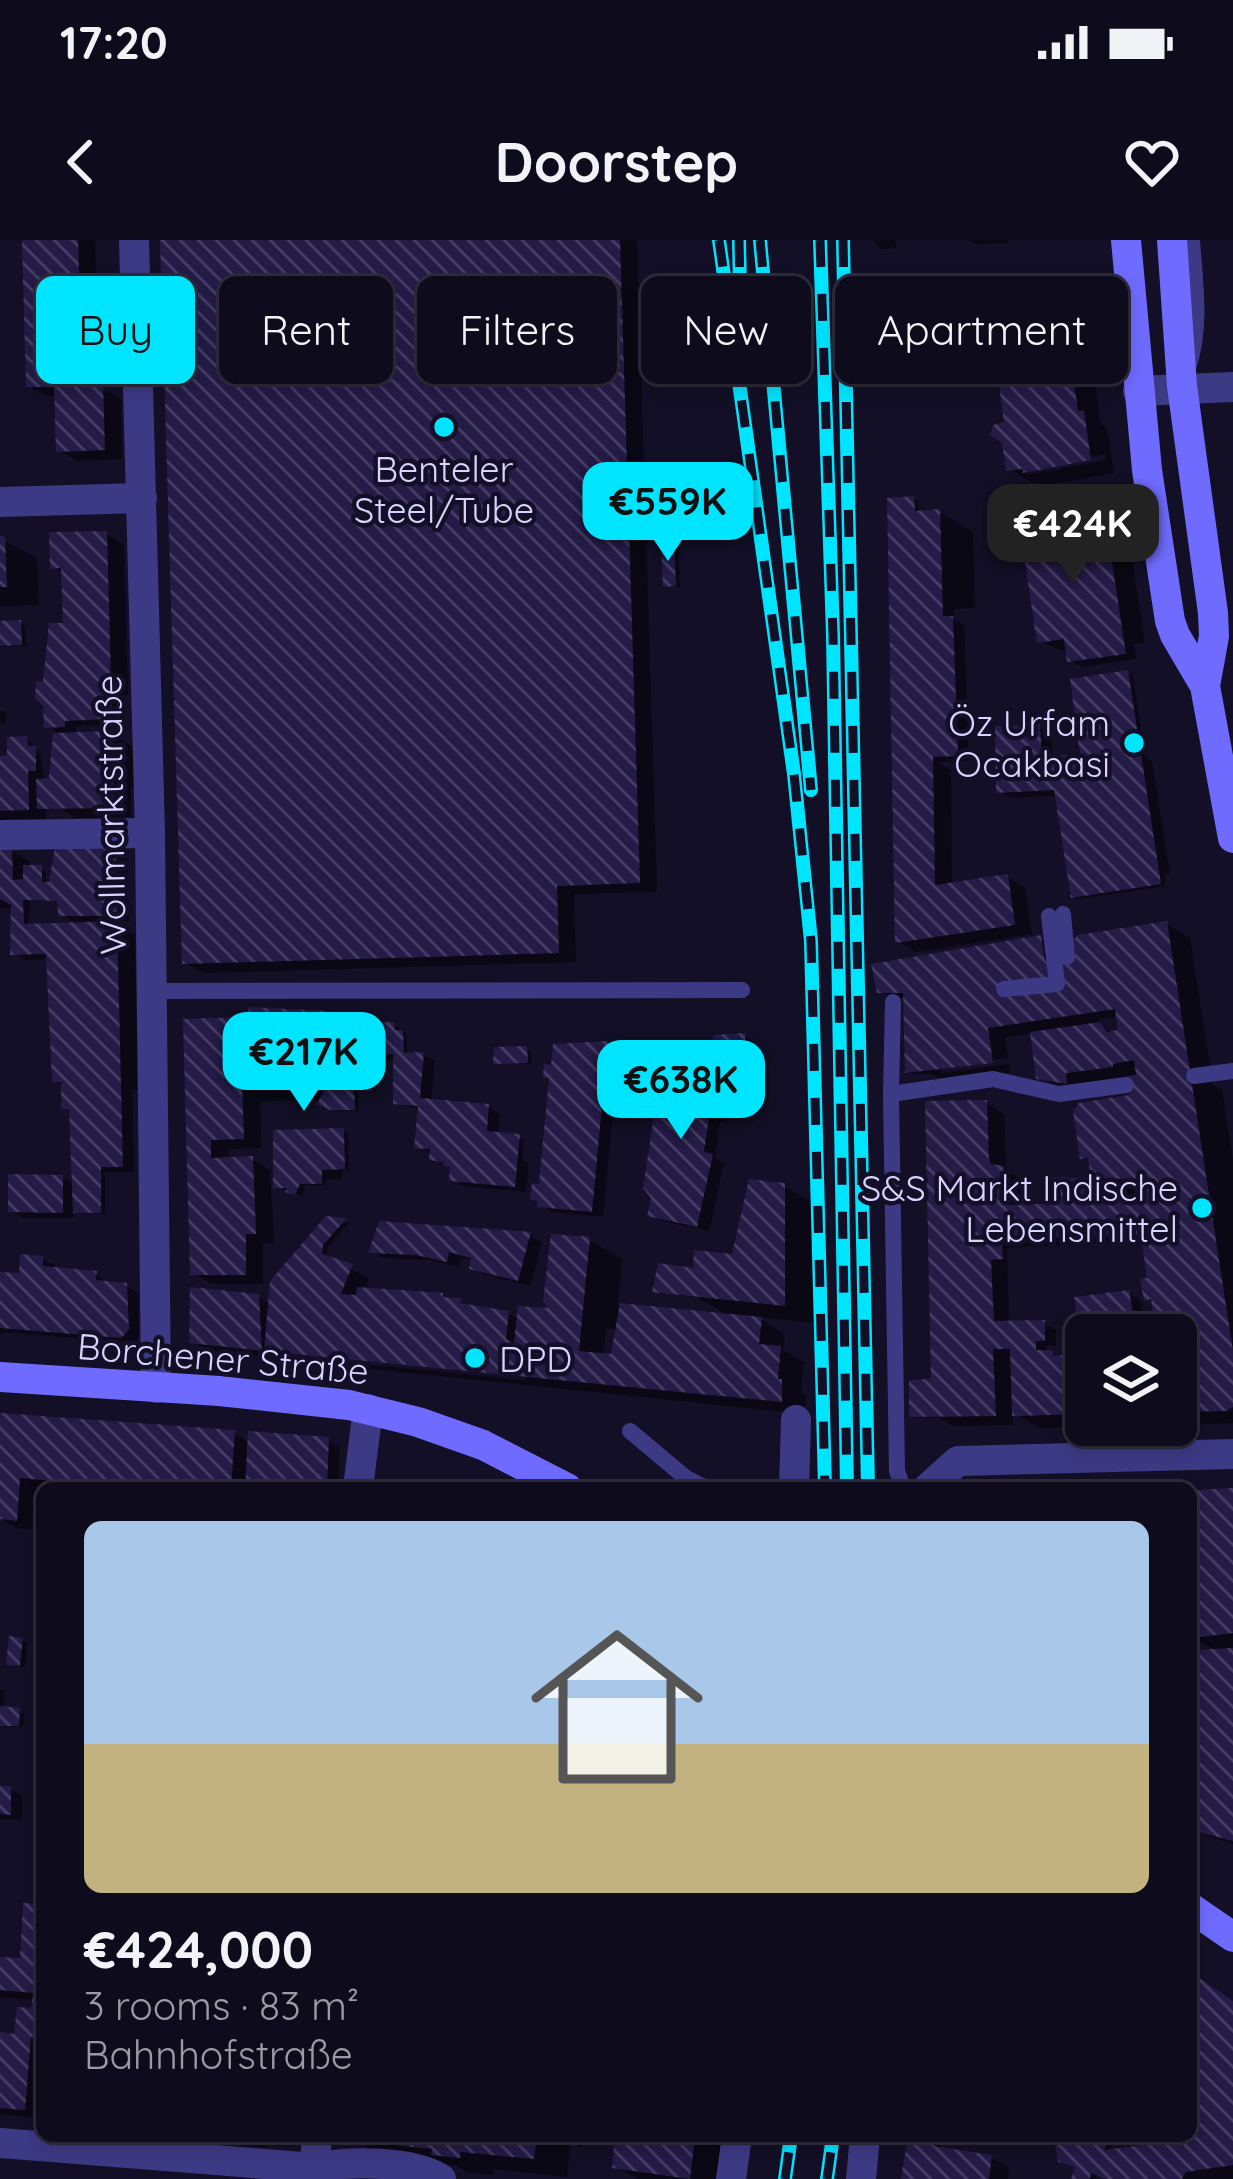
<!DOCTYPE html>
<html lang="en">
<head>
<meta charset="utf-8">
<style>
  body { margin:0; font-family:Quicksand,sans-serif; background:#171425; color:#f1f3f6; height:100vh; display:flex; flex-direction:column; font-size:45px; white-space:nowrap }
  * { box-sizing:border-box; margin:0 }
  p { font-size:39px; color:#9b9ba3 }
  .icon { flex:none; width:66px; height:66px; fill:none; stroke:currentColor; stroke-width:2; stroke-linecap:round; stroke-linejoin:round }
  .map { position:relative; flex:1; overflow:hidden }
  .sheet { position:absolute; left:36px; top:1242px; width:1161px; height:660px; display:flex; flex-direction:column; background:#0e0b1c; border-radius:18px; box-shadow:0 6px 18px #0003,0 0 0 3px #2e2b3b }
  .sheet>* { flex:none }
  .top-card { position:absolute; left:36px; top:36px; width:1161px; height:108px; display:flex; gap:24px }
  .tools { position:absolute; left:1065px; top:1074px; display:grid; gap:24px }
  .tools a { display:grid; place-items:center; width:132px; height:132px; border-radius:18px; background:#0e0b1c; box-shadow:0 6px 18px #0003,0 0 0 3px #2e2b3b; font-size:60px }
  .price { position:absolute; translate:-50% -102px; padding:0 27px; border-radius:24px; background:#00e5ff; color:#111; font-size:39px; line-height:78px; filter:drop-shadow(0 3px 6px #0008) }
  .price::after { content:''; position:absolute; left:50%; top:72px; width:36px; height:27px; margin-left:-18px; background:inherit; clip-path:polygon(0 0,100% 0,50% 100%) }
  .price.active { background:#222; color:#fff }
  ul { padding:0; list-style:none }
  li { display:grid; align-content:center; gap:24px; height:636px; padding:0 48px }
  li span { display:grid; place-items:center; height:372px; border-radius:18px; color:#555 }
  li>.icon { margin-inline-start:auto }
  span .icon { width:216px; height:216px; fill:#fffc; stroke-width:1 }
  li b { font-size:51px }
  .tag { padding:0 42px; border-radius:18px; background:#0e0b1c; box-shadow:0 6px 18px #0003,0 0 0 3px #2e2b3b; font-size:42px; line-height:108px }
  .tag.active { background:#00e5ff; color:#111 }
  .status { display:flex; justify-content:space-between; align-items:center; height:84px; padding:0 60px; background:#0e0b1c; direction:ltr }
  .status svg { height:33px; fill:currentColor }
  header { display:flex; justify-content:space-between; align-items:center; height:156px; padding:0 48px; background:#0e0b1c; font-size:54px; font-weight:700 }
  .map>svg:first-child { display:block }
  .shadow { fill:#0007; fill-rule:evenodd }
  .building { fill:url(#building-back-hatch); fill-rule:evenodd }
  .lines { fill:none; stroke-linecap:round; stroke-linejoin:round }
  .service { stroke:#3d3a85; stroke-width:16 }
  .minor { stroke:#3d3a85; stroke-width:30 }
  .secondary { stroke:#6f6bff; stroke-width:30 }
  .rail-casing { stroke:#00e5ff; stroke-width:14 }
  .rail { stroke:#130f26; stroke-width:9; stroke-dasharray:27; stroke-linecap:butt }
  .poi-dot { fill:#00e5ff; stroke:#130f26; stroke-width:4.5 }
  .labels { text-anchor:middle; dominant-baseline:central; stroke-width:9; stroke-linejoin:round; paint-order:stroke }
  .poi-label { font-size:36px; fill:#d9d4ff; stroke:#130f26; text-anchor:end }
  .street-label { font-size:36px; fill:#d9d4ff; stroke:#130f26 }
</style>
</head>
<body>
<div class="status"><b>17:20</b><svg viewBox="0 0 49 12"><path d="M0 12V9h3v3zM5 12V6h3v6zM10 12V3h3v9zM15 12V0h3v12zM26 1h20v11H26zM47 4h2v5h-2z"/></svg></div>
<header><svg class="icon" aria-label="back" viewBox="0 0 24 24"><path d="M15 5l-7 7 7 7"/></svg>Doorstep<svg class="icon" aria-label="heart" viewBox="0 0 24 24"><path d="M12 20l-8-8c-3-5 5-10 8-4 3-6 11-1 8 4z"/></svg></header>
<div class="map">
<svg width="1233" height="1939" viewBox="0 0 1233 1939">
  <defs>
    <pattern id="building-back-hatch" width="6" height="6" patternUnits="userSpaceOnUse" patternTransform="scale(3)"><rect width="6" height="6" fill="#241b47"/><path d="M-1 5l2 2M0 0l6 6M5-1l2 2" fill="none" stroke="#433b63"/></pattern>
  </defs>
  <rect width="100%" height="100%" fill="#130f26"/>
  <path class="shadow" d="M25,0H95L100,148L121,159L122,219L77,221L59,210L57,156H47L29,146Z
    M164,0H637L657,652L574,654L576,722L203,733L185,723Z
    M874,0H895L896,8L880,9Z
    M968,0H1008V3L976,4Z
    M1065,48L1089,62L1092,89H1087L1101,184L1107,188L1114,233L1049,245L1033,243L1009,229L1008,184L994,89L988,86ZM1105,214L1106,220L1027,235V229Z
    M914,259L919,262V273L940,272L973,292L975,368L954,369V380L964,385L969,521L936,522L951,530L952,645L1007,637L1025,648L1032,694L916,712L898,701Z
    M1104,280L1128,293L1145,403L1134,404L1136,419L1082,427L1070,421L1069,414L1040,401Z
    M106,294L124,305L128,455H122L123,484L76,486V496L111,494L145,514L146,547L131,548V577L76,578L59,568L46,570V579L0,580V519L19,518L27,499L31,502L32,509L40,512L45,542L52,541L64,496L47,486L45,447L66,386L64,334L53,327Z
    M0,299L37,318L39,365L0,366Z
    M673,303L678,306L680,347L666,345Z
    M20,383L25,386L26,406L0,407V384Z
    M1128,433L1133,436L1145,517L1152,521L1170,634L1164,635L1165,646L1078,659L1073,656L1058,555L1011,558L999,551L1039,487L1051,493L1053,519L1083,517Z
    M0,470L6,473V483H0Z
    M115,609L127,616L129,681H111L135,695L138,850H132L134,932H105V974H81L74,970V978H23L11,971L63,938L76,945L72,872L64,867V846L55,841L49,719L25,720L13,713L15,668H0V612L11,611L30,622V628L46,631V645ZM30,661H55L60,664L61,674L80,686L28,687Z
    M1166,684L1190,698L1213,845L1222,850L1233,920V1183L1176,1185V1095H1086V1185H1158L1039,1188L1012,1172L1013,1185L953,1186L940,1178H917L912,1176L934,1145L986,863L1004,874L1006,931L1021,939V968L1047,967L1087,941L1092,943L1093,960H1135L1094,936L1092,922L1083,917L1132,858L1130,840L1064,851L1039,837L1033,793L1005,797L1010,832L945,841L932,834H912L908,832L906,758H892L880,751L1041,699L1059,709ZM1119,776L1121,792L1114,793L1100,785L1099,779ZM1007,818L1008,824L941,833V827ZM1145,1001L1151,1040L1146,1059L1155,1063L1163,1082L1145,1087L1140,1060L1128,1053L1082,1092L1079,1118L1062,1119L1047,1113V1106H1056V1090L1044,1083L1009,1084L1007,1008Z
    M320,774L342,786L393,785L405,792L408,816L423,815L435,821L431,862L489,867L500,874L498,895L524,900L522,920L529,924L526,952L463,946L452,939L453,928L418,906L420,870L396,862V819L364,821L365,846H358L359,871H337L320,863L322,860L260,861L261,908L228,909V920L252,919L270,930L274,1003H263V1044H211L193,1033L188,847Z
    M745,796L749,798L746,823L717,817Z
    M607,804L619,810L603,977L552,972L540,965L542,947Z
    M526,809L531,811L532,824L496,823Z
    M716,827L727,834L723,865L728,868L725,882L720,881L715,918L724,924L709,991L662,981L650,974Z
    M344,891L348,894L349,930L342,931V939H326V945H306L301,956L276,946Z
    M784,946L817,965L818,1083L757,1077L785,1094L783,1110L804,1122L801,1153L806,1156L805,1174L210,1112L192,1101L258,1057L271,1065L327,980L349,983L328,1007L326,1018L369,1038L364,1051L444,1061L508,1073L519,1080L562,1073L589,1000L622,1019L618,1065L731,1077L698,1058L655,1051L734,1017ZM606,1088L618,1090L613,1118L603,1117ZM282,1110L526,1134V1140L282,1116Z
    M381,984L530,995L542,1002L530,1046L484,1034L472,1027L474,1020L460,1017L459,1027L431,1020L383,1018L372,1011Z
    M42,1019L54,1025V1030L96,1034L108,1044L126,1046L138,1053L139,1097L133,1103L4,1092L0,1095V1034L22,1037Z
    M0,1176L234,1193L250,1203L328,1200L340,1207L338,1248L38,1247L35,1289L16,1288L0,1278Z
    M1233,1253V1604L1191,1590V1413L1217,1411L1191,1397V1254Z
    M22,1400L27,1403L25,1427L14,1426L9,1423Z
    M0,1449L5,1451L3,1469L24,1473L23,1487H0Z
    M0,1549H10L22,1556V1580L0,1579Z
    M26,1666L42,1667V1798L26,1796L42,1805V1878L0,1874V1796L27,1798L17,1792L19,1770L34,1772L35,1760L0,1757V1720L23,1721Z
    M1191,1732L1233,1762V1939H1108L1098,1933L1095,1939H1075L1078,1927L1057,1896H1117L1108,1913L1162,1905L1160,1896H1191Z
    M151,1896H292L266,1897L265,1907Z
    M350,1896H584L583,1907L570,1906L567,1937L494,1929L493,1935L467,1932L455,1925L384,1918Z
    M618,1896H730L725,1939H638L615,1926Z
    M905,1896H939L938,1910L991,1918L1009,1928L1008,1939H905L910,1903Z"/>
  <path class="building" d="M22,0H78L83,146L103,145L105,210L56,212L54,147H26Z
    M160,0H620L640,643L557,646L559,713L182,724Z
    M1065,45L1070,76L1065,77L1078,171H1084L1091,220L1023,233V229L1006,231L1002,203L990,195L993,185L1004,182L991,86L985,87L981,56Z
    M914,256L915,271L940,269L943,376H953L958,516L933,517L935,645L1008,634L1015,685L895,703L887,258Z
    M1105,276L1126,414L1067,422L1064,399L1037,403L1019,281Z
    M107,291L112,479L65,481V487L44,488L43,466L35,458L36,441L43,442L49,383H63L61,328L50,329L49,292Z
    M0,296H5L7,347H0Z
    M674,300L676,346L663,347L661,301Z
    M21,380L22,405L0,406V381Z
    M1128,430L1161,644L1071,658L1054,550L996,553L995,486L1040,484L1042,516L1080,514L1070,439Z
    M112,491L114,568L37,569L36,539L49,538L53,493Z
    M27,496L28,506H36V531H28L29,570L0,571V516L7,515V497Z
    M116,606L118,676H58L57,661L23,660L24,684L117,681L123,927H101V973H73L69,869H61V842H52L46,714L10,715L11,665L0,659V608H12L13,640L23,639V625H42V642H49L55,607Z
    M1167,681L1233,1111V1167L1226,1171L1176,1172V1095H1086V1174L1012,1176L1010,1109H993L996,1176L909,1177V1140L931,1139L925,861L987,860L989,919L991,924L1004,926V965L1044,964L1043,937L1088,938L1089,956L1136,957L1133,939L1091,938L1088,918L1080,919L1073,872L1079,863L1129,855L1127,836L1136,835L1134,820L1113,824V827L1066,833L1067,844L1036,839L1030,792L1100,782L1107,792L1118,790L1115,769L988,788L993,823L905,833L903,753H877L871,724L1041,695L1045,721L1075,716L1073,700L1078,695ZM1141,995L1147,1038L1140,1039L1144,1061L1151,1059L1154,1080L1149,1084L1135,1085L1129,1050L1074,1057L1079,1091H1067V1115L1053,1116V1110H1036V1101H1045V1080L994,1081L991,1020L1003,1019L1002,999Z
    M249,767L328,771L321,774L322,784L394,782L395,790H403L404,813L424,812L420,858L489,864L487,891L520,894L515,947L449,941L450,927L443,926L444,922L429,920L430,909L414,908L418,866L393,864V814L353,816L355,870H330L317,864L323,852V842L242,843L244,899L211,900V918L253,916L256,994H246V1035H190L183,779L247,777Z
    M746,793L741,822L714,818L713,795Z
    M608,801L592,972L537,967V961L530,960L532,943L539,944L549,838H543L544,824L551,825L553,804Z
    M527,806L528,823L493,824L494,807Z
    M684,819L717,824L712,857L717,858L714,878L709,877L704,912L713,914L697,987L647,976L651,958L643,948L662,822L683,825Z
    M344,888L345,929L322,930V944H300L295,955L285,952L287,948H273V890Z
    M8,934L63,935V973L8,972Z
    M749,939L785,943V1066L652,1052L658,1023L693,1028L694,1010L732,1014Z
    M326,976L347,978L323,1005L322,1014L353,1024L341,1054L356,1055L357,1047L443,1053V1057L462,1058L460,1063L509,1071L506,1099L514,1103L518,1066L548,1068L543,1062L551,994L590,997L579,1111L611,1114L620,1063L762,1077L759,1104L781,1106L778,1139H782V1162L264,1111L270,1041Z
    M379,981L478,988L531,992L518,1041L469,1029L471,1018L449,1012L447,1022L416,1015L368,1013Z
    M20,1014L43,1016V1026L97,1031L96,1040L127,1043L129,1090L121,1098L0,1088V1032L19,1033Z
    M190,1047L259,1054L262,1111L189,1103Z
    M0,1173L235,1190L231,1248H133L20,1238L17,1281L0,1279Z
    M248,1191L329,1197L327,1248H245Z
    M1233,1248V1393L1191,1398V1250Z
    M9,1396L23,1398L20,1426L6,1425Z
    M1233,1408V1601L1191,1590V1410Z
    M0,1466L20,1468L19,1486H0Z
    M0,1546H11V1575L0,1574Z
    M23,1663L42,1664V1798L31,1797L25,1870L0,1868V1792L14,1794L17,1767L31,1768L33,1753L0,1750V1717L20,1718Z
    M1191,1732L1233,1761V1925L1186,1932L1182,1939H1105L1091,1933L1090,1939H1071L1075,1927L1058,1922L1054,1896H1111L1104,1910L1158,1903L1157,1896H1191Z
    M347,1896H537L534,1919L461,1912L460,1918L431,1915L432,1909L347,1900Z
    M548,1896H579L578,1906L548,1902Z
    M615,1896H695L690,1939L612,1928Z
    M902,1896H935L934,1906L992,1915L989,1939H901L907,1902L901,1901Z"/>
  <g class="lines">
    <path class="service" d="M1188,128C1202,87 1195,43 1192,0
      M1063,674L1067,717
      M1004,749L1057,744L1049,676
      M152,751L742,750
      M1194,836L1233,831
      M891,854L893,762
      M630,1191L686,1238L706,1248
      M903,1248L897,1231L891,854L993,839L1059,854L1126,845"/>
    <path class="minor" d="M134,0L150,593L156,1148
      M1138,151L1233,147
      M0,262L142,258
      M0,595L150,593
      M358,1248L368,1169
      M794,1248L796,1180
      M928,1248L958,1221L1233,1214
      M0,1903L315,1928C348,1921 412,1920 441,1939
      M314,1939L317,1896
      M731,1939L737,1896
      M861,1939L865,1896"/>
    <path class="secondary" d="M1126,0L1147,230L1170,381L1175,395L1205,446L1233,598
      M1172,0L1182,146L1213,373L1214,396L1205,446
      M0,1137L219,1151L349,1165L418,1182L483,1205L567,1248
      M1191,1668L1233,1697"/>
    <defs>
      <path id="rail" d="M719,0L794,534L811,701L825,1248
        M739,0L740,48
        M760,0L811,550
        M820,0L833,395L847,1248
        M843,0L868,1248
        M785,1939L791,1896
        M827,1939L833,1896"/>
    </defs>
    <use href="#rail" class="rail-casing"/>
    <use href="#rail" class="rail"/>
  </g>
  <g class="poi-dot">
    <circle cx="444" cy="187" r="12"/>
    <circle cx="1134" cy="503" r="12"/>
    <circle cx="1202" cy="968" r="12"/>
    <circle cx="475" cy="1118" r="12"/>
  </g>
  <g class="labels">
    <g class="poi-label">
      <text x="444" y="228" text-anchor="middle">Benteler<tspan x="444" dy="41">Steel/Tube</tspan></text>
      <text x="1110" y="482">Öz Urfam<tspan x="1110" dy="41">Ocakbasi</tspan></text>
      <text x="1178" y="947">S&amp;S Markt Indische<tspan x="1178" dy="41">Lebensmittel</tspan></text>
      <text x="499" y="1118" text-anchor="start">DPD</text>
    </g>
    <g class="street-label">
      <text transform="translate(110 575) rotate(-91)">Wollmarktstraße</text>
      <text transform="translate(223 1118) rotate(5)">Borchener Straße</text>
    </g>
  </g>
</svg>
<div class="tools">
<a><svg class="icon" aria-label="layers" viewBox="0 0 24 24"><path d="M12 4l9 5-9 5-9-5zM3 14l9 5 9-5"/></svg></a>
</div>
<b class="price" style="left:668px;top:324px">€559K</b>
<b class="price active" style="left:1073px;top:346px">€424K</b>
<b class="price" style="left:304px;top:874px">€217K</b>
<b class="price" style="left:681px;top:902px">€638K</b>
<div class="top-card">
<a class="tag active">Buy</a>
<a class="tag">Rent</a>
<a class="tag">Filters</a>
<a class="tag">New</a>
<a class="tag">Apartment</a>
</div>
<section class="sheet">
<ul>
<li><span style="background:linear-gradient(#a9c7e8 60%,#c2b280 0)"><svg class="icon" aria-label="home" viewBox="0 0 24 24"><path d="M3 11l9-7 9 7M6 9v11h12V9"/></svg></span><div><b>€424,000</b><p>3 rooms · 83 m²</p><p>Bahnhofstraße</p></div></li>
</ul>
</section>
</div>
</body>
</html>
